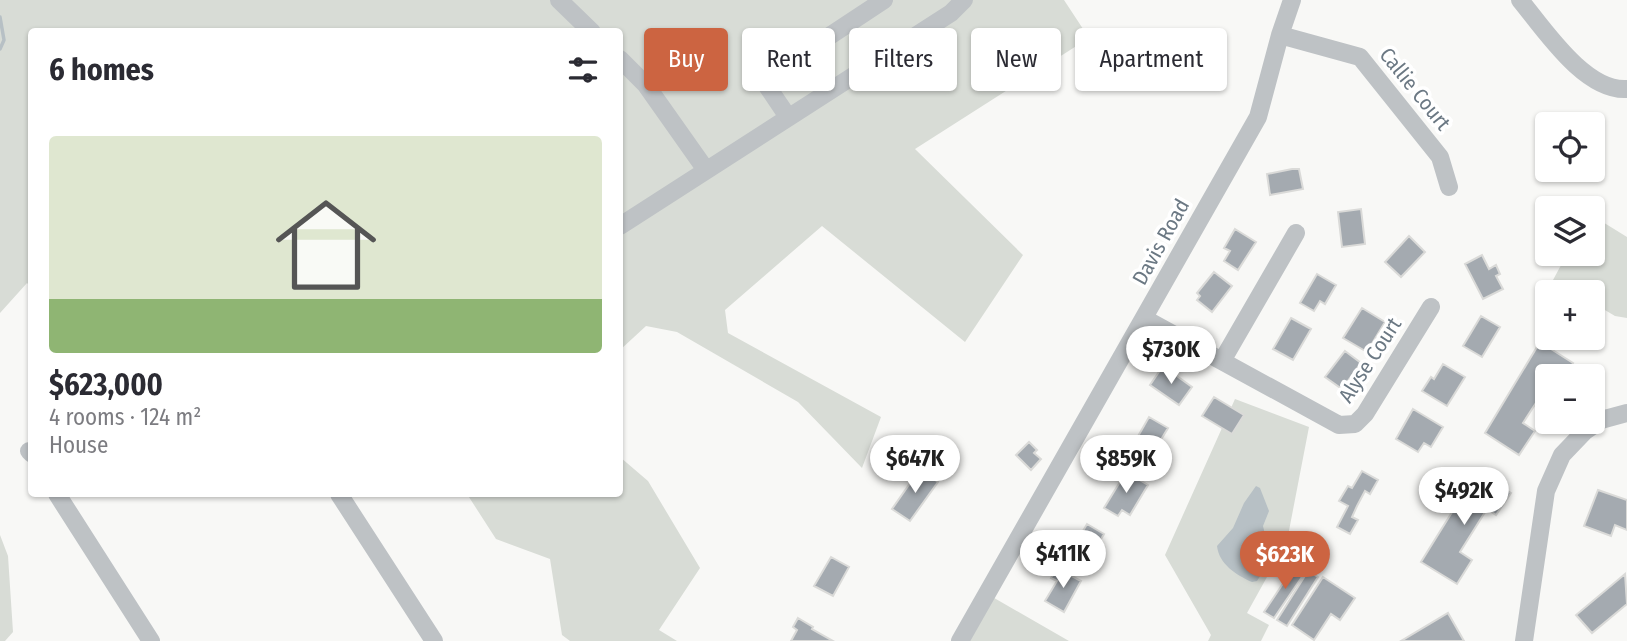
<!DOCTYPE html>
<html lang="en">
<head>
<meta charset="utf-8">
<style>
  body { margin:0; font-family:"Fira Sans Condensed",sans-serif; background:#f2f2f3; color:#2b2b33; height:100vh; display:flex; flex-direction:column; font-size:26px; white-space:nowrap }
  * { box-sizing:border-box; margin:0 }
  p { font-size:23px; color:#7c7c81 }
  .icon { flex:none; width:38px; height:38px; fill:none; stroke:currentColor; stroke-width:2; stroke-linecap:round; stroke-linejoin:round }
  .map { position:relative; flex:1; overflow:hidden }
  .panel { position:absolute; left:28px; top:28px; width:595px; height:469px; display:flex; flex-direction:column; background:#fff; border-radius:7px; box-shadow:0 2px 5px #0004 }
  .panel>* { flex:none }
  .guide { position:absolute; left:644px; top:28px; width:665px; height:63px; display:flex; gap:14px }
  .buttons { position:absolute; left:1535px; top:112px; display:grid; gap:14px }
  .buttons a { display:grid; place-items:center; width:70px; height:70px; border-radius:7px; background:#fff; box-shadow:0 2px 5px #0004; font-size:35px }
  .price { position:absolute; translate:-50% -60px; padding:0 16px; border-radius:24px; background:#fff; color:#222; font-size:23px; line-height:46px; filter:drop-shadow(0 2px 4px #0008) }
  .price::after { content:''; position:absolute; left:50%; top:42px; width:21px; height:16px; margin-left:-10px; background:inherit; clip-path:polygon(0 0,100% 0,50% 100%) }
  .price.current { background:#cc6441; color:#fff }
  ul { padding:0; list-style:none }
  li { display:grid; align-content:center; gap:14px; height:371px; padding:0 21px }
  li span { display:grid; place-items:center; height:217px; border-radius:7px; color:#555 }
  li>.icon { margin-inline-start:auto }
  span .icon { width:126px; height:126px; fill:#fffc; stroke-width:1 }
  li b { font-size:30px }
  h2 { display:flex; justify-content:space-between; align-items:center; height:84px; padding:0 21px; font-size:30px }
  .pill { padding:0 24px; border-radius:7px; background:#fff; box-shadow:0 2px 5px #0004; font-size:24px; line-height:63px }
  .pill.current { background:#cc6441; color:#fff }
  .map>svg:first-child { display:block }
  .green { fill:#d8dcd6 }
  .water { fill:#b7c0c5 }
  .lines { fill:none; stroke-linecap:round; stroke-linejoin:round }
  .stream { stroke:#b7c0c5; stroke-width:3.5 }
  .building { fill:#a4aab0; stroke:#dadad8; stroke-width:2 }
  .minor { stroke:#bec2c5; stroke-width:18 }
  .labels { text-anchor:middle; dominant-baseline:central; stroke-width:7; stroke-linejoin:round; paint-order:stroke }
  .street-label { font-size:21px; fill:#6b7883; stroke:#fff }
</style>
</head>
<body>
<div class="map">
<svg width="1627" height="641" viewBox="0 0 1627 641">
  <rect width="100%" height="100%" fill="#f8f8f6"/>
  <path class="green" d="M0,0H1064L1089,38L915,149L1023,255L965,342L822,226L725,310L728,333L881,417L862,468L798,402L677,332L646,326L620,350V32H32L31,287L27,283L0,313Z
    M1593,216L1627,237V318L1615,316L1593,303L1592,292H1574L1553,280L1567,254H1592Z
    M1235,399L1309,427L1287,541L1247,613L1269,625L1261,641H1208L1211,635L1165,555Z
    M620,457L648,481L700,568L659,630L677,641H570L562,635L550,559L496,539L467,494H620Z
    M0,535L8,556L13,632L5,641H0Z
    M989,595L1069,641H963Z"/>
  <path class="water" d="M1256,486L1260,488L1269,511L1263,526L1271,559L1257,581L1252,582C1236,575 1219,564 1217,546L1233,528L1244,503Z"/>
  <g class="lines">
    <path class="stream" d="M0,17L4,40L0,49"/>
  </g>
  <path class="building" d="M1292,169H1299L1303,189L1270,195L1267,174Z
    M1361,209L1365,244L1342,247L1338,212Z
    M1235,229L1256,242L1238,270L1224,261L1230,251L1224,248Z
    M1409,236L1425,252L1401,277L1385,262Z
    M1482,255L1489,269L1496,265L1500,274L1496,276L1503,289L1483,299L1465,264Z
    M1214,272L1232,286L1212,312L1197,300L1200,296L1197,293Z
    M1317,274L1336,285L1325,304L1320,301L1314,311L1300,303Z
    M1362,308L1385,322L1367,352L1343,338Z
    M1481,316L1500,327L1482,357L1463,346Z
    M1291,318L1311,329L1293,360L1273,349Z
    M1540,342L1573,363L1565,376H1547V386L1523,423L1535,431L1519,455L1485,433Z
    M1345,351L1361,363L1342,389L1325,377Z
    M1443,364L1465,377L1447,406L1422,391L1431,377L1434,379Z
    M1163,366L1192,387L1179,405L1150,385Z
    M1214,397L1244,415L1232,434L1202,416Z
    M1413,409L1443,427L1431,447L1424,443L1418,452L1396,439Z
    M1149,417L1168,428L1151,456L1133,445Z
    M1029,442L1037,450L1034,453L1041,459L1031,470L1016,455Z
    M920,469L938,482L910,521L892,509Z
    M1362,471L1378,480L1370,494L1365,491L1357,506L1352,517L1358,520L1350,534L1337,527L1348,506L1339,501L1348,486L1352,488Z
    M1126,472L1148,485L1130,515L1122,510L1118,516L1104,508Z
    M1477,472L1511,493L1496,515L1487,509L1460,552L1472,560L1457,584L1421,562Z
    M1598,490L1627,500V530L1615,525L1611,536L1584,526Z
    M1087,524L1104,534L1087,562L1065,549L1072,538L1077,541Z
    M831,557L849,567L833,596L814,586Z
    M1296,564L1306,571L1274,618L1264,612Z
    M1057,568L1081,581L1064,612L1045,601L1057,581L1051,578Z
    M1308,571L1318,577L1287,626L1277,620Z
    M1625,574L1627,604L1592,633L1576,615Z
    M1323,577L1355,598L1340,620L1331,614L1314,640L1292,625Z
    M1448,613L1464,641H1401Z
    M798,618L813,627L812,629L833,641H791L797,630L793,627Z"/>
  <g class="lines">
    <path class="minor" d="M559,0L592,32
      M1520,0C1544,29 1585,92 1627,89
      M1280,35L1360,57L1440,157L1449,187
      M620,59L646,85L706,170
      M788,117L763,80L884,0
      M620,226L951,13L964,0
      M1145,319L1339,425L1355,424L1365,414L1431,307
      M1222,361L1296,233
      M29,451L32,454
      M57,494L151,641
      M339,494L434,641
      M960,641L1258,117L1280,35L1292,0
      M1524,641L1546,491L1562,455L1585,431L1601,420L1627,413"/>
  </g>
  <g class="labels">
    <g class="street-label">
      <text transform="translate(1415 89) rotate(51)">Callie Court</text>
      <text transform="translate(1161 242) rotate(-61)">Davis Road</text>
      <text transform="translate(1370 360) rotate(-57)">Alyse Court</text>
    </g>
  </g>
</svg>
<div class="buttons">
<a><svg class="icon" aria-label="locate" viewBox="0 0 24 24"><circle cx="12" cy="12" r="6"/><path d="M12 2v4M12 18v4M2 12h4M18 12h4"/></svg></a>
<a><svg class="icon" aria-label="layers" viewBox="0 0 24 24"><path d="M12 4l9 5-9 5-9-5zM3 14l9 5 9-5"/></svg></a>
<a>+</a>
<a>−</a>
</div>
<b class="price" style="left:1171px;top:386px">$730K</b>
<b class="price" style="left:915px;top:495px">$647K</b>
<b class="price" style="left:1126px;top:495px">$859K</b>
<b class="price" style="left:1464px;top:527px">$492K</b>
<b class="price" style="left:1063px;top:590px">$411K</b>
<b class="price current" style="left:1285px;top:591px">$623K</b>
<div class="guide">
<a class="pill current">Buy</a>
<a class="pill">Rent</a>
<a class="pill">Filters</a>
<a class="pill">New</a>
<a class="pill">Apartment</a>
</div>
<section class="panel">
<h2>6 homes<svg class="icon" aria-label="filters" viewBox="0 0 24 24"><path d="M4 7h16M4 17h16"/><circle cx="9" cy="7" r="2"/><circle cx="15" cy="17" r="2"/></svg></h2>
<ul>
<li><span style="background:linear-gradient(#dfe7d0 75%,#8fb573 0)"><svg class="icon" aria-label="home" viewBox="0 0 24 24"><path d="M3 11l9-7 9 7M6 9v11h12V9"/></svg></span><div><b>$623,000</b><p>4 rooms · 124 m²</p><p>House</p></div></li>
</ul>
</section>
</div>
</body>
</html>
